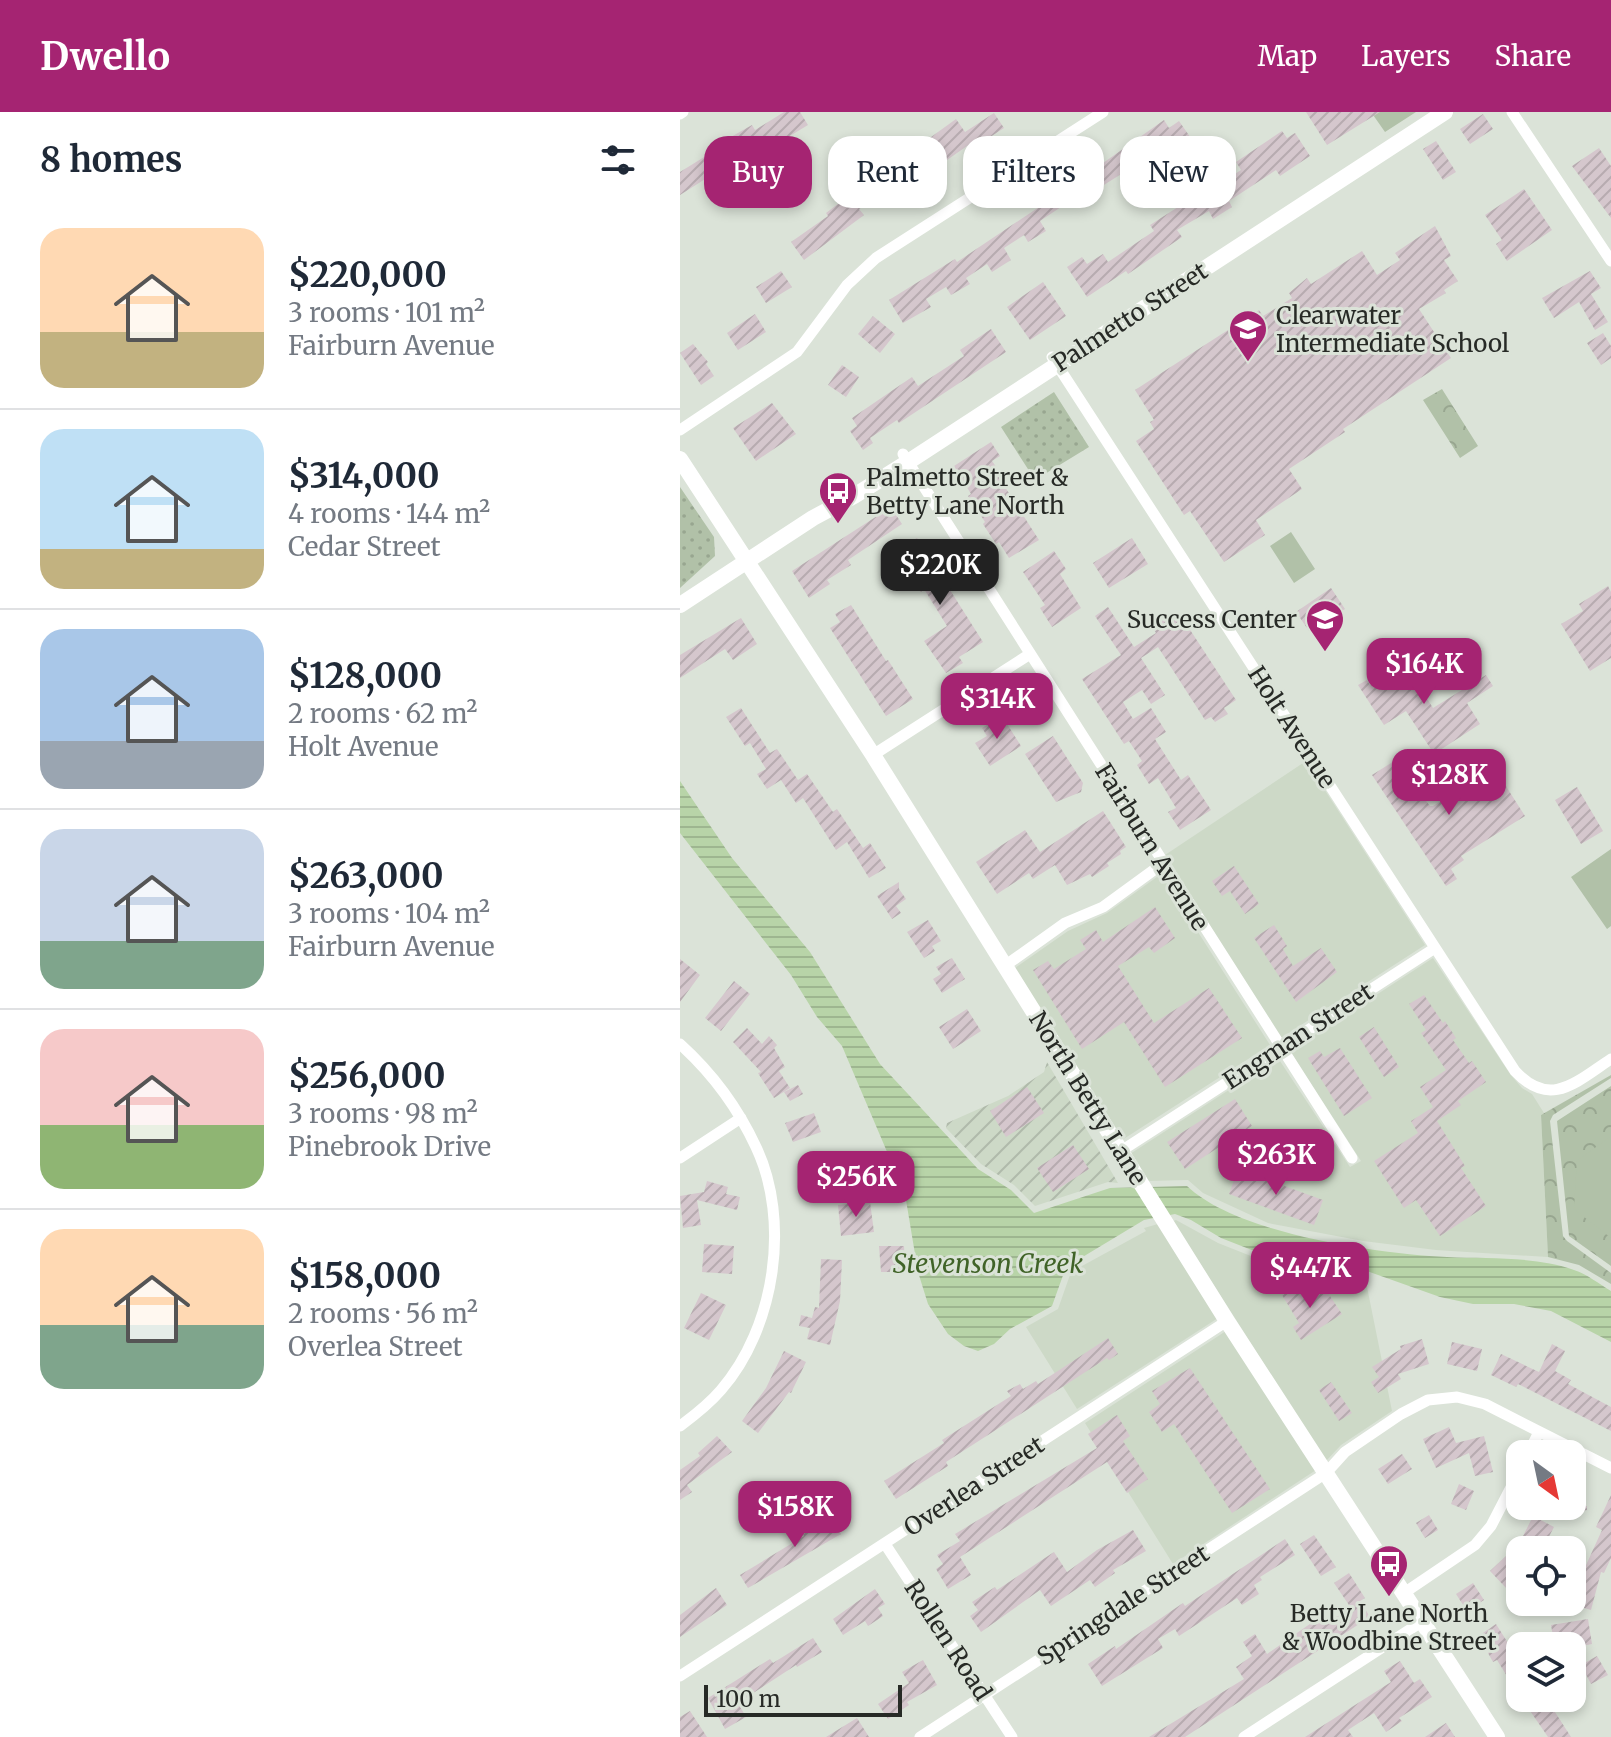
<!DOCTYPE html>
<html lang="en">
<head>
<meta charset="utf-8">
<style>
  body { margin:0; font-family:Merriweather,serif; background:#f2f2f3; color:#1f2937; height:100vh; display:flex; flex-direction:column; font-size:30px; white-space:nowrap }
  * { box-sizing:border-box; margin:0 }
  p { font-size:26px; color:#747a83 }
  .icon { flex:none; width:44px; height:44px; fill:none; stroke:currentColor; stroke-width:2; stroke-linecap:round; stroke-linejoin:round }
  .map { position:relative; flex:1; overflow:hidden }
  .details { display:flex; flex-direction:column; background:#fff; width:680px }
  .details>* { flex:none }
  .top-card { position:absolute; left:24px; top:24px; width:760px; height:72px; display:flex; gap:16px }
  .needle { width:52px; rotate:147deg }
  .buttons { position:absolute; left:826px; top:1328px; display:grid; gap:16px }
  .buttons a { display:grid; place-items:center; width:80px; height:80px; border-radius:16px; background:#fff; box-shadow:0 4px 12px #0003; font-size:40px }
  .scale { position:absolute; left:24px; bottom:20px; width:198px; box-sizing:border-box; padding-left:8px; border:4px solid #272a26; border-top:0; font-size:22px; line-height:28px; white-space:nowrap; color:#272a26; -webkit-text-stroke:6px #dbe3d8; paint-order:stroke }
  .price { position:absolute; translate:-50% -68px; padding:0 18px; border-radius:16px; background:#a52472; color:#fff; font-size:26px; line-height:52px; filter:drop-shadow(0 2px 4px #0008) }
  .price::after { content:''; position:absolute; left:50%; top:48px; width:24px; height:18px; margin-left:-12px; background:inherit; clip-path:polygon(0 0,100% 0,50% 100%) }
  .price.active { background:#222; color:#fff }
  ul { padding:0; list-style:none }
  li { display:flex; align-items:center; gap:24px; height:200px; padding:0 40px }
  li+li { border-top:2px solid #e0e1e3 }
  li span { display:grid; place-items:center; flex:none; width:224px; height:160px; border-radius:24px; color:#555 }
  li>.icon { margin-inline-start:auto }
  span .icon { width:96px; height:96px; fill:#fffc; stroke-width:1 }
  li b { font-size:34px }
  h2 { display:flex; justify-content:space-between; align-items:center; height:96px; padding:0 40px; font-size:34px }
  .tag { padding:0 28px; border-radius:24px; background:#fff; box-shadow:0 4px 12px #0003; font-size:28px; line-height:72px }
  .tag.active { background:#a52472; color:#fff }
  header { display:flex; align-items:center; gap:48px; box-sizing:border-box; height:112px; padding:0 40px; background:#a52472; color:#fff }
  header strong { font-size:38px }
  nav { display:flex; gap:44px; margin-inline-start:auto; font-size:28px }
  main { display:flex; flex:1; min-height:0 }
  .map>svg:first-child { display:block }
  .built { fill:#cdd9c7 }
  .industrial { fill:url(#industrial-furrows) }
  .grass { fill:url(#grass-dots) }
  .park { fill:url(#park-crowns) }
  .pitch { fill:#b1c1a8 }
  .water { fill:url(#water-rules) }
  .building { fill:url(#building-hatch) }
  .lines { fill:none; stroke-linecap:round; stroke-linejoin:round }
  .street { stroke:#fff; stroke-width:11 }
  .secondary { stroke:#fff; stroke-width:16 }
  .labels { text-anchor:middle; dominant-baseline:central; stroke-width:6; stroke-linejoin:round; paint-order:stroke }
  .poi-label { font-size:24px; fill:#272a26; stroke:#dbe3d8; text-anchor:start }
  .street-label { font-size:24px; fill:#272a26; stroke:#dbe3d8 }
  .water-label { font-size:26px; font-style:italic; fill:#406328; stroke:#dbe3d8 }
</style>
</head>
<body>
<header>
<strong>Dwello</strong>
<nav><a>Map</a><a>Layers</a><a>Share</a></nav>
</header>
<main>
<section class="details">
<h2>8 homes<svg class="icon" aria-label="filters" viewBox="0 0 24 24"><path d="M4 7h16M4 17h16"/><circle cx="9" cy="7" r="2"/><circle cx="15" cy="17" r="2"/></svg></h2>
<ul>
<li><span style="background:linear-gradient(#ffd9b3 65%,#c2b280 0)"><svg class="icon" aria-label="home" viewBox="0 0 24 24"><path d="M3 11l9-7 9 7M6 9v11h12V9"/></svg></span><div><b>$220,000</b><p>3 rooms · 101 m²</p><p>Fairburn Avenue</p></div></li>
<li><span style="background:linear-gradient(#bfe0f5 75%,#c2b280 0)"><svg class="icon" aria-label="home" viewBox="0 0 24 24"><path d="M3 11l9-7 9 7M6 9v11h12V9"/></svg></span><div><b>$314,000</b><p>4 rooms · 144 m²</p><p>Cedar Street</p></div></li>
<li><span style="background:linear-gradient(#a9c7e8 70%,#9aa5b1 0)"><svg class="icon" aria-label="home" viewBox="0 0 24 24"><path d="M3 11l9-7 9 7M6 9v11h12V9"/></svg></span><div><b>$128,000</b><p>2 rooms · 62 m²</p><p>Holt Avenue</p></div></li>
<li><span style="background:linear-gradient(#c9d6e8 70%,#7fa58c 0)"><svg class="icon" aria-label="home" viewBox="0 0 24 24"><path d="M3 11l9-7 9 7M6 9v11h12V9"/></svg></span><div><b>$263,000</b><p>3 rooms · 104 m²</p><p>Fairburn Avenue</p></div></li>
<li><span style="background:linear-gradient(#f6c9c9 60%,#8fb573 0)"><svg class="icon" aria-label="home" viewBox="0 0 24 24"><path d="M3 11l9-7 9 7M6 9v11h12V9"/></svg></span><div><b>$256,000</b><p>3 rooms · 98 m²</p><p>Pinebrook Drive</p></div></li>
<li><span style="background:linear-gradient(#ffd9b3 60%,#7fa58c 0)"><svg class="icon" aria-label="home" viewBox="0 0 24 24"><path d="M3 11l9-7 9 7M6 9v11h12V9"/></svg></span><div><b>$158,000</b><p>2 rooms · 56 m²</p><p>Overlea Street</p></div></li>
</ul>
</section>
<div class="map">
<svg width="931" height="1625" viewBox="0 0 931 1625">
  <defs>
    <pattern id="industrial-furrows" width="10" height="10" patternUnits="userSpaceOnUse" patternTransform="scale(2)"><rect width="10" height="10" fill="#cdd9c7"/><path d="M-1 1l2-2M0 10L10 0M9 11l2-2" fill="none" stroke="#b0baab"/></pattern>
    <pattern id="grass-dots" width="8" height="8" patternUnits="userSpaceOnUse" patternTransform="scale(2)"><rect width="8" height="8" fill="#b1c1a8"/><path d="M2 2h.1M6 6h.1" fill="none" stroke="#98a690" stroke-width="1.8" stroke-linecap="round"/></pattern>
    <pattern id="park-crowns" width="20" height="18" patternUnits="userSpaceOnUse" patternTransform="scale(2)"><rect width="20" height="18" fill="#b1c1a8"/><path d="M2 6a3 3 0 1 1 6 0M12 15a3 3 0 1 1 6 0" fill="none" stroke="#98a690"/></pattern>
    <pattern id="water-rules" width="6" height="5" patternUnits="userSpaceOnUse" patternTransform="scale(2)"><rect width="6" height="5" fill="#b8d4a8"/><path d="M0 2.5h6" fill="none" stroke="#9eb690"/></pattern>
    <pattern id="building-hatch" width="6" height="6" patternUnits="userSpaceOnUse" patternTransform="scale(2)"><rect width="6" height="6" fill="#d5c7cd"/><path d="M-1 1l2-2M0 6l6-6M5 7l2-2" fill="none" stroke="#b7abb0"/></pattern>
  </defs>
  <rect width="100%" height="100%" fill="#dbe3d8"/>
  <path class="built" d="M626,649L745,833L601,926L485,743Z
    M481,762L590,933L442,1028L335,856L388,819L427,801Z
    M753,846L830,962L842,976L852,982L864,1001L861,1003L868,1145L756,1138L683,1129L588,1111L523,1081L508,1068L467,1069L450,1042L598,946L670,1055L681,1049L610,939Z
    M496,1108L538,1131L581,1148L629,1160L685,1165L712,1299L661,1333L646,1349L493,1109Z
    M478,1112L538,1206L397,1297L346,1215L378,1197L391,1160L466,1119L464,1116Z
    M546,1219L636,1358L493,1452L405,1311Z"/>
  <path class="industrial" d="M367,950L438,1071L428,1070L355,1094L334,1073L301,1052L266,1016L267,1011L328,984L364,960Z"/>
  <path class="grass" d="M374,280L409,335L355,368L321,315Z
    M0,375L34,425L35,444L0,476Z"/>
  <path class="park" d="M762,277L798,334L780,346L743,288Z
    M931,963V966L873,1003L870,1009L883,1124L887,1129L931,1161V1172L899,1153L868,1145L861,1003Z
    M931,974V1154L889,1124L877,1009Z"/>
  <path class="pitch" d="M691,0H736L705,20Z
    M611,420L635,457L614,471L590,434Z
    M931,737V814L927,817L891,765Z
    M931,1024V1126L894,1097L897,1049Z"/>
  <path class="water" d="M0,669L52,746L130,840L200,952L298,1057L331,1078L354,1101L430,1076L507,1074C557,1122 699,1142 767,1145C808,1147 856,1144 894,1158C907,1162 919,1172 931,1179V1230L871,1199L834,1192H793L760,1185L684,1158L630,1154L582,1142L541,1126L511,1108L495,1102L464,1108L386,1155L372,1194L330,1217L314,1232L298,1239L284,1234L268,1222L248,1192L238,1160L225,1082L162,934L137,905L111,863L0,721Z"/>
  <path class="building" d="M104,0H120L128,13L95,33L90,26L0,83V60L37,37L35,34L72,13L75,18Z
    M626,0H700L647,33Z
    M314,1L324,16L304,29L300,25L221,80L223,83L208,92L201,83L179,97L184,103L124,148L111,130L148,104L146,101L184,72L181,68L204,53L210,64L253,36L247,28L276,7L285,20Z
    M803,2L813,17L790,32L780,17Z
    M484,8L489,16L499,9L515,32L497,45L487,33L416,78L406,63Z
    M602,19L607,26L615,21L630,44L600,64L596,58L549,89L552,95L533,107L529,99L497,118L502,125L448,162L446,159L407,185L387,155L402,145L407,152L423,142L428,150L474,119L470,113L509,88L505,82L532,64L538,73L561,58L556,50Z
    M756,29L776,60L763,68L743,37Z
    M919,36L931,54V106L892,54Z
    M385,74L393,87L360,109L366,119L348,130L344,123L324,136L331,148L312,160L307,152L286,166L290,172L271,183L266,175L246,187L251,195L223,211L209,188L275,147L277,150L368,89L366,86Z
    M844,77L872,118L827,149L816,132L822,128L805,103Z
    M755,114L771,144L764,148L778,169L764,178L766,181L739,197L771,246L663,317L665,320L609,357L622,377L576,408L585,423L544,450L510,399L504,403L456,329L474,317L470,310L474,308L455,278L579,198L583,204L612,186L609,181L627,166L631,172L682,139L697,163L720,148L715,141Z
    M101,159L112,175L86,191L76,175Z
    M910,159L921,176L911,182L928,210L915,218L899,190L874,206L862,186Z
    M363,170L386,204L350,228L327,195Z
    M75,202L86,220L58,238L47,221Z
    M193,204L215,222L200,241L178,222Z
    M311,217L326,240L219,311L217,308L190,326L193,331L183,338L170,319L177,314L172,306L232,265L238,274L284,244L280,238Z
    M923,221L931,234V246L921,253L907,231Z
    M13,232L28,250L26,252L34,264L21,273L0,241Z
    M162,253L179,265L166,285L148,273Z
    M92,291L116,322L76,349L53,316Z
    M311,330L320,344L312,349L317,356L314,358L359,428L329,446L319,430L316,432L303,412L305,410L288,384L291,382L274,354Z
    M211,395L222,412L168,448L171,453L147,468L150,472L129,486L112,459Z
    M237,426L303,530L279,545L283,551L266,561L244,529L267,514L244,477L241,480L225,455L221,458L211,442Z
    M452,426L468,452L429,476L413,451Z
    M374,439L386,457L380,462L401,496L372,515L360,496L365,493L343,460Z
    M928,474L931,480V546L910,559L881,512L903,499L899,492Z
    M651,476L665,497L629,519L616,500Z
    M171,493L206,549L208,548L233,587L206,604L150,516L160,510L155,502Z
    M428,495L454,535L476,521L472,515L485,507L488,512L501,504L556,588L544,596L548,602L535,610L531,605L525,608L478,535L461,546L485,583L471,592L462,578L443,590L453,607L471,596L486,620L475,627L501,668L508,663L531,698L500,718L488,700L496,696L478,666L469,672L457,653L462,649L449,629L444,632L402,567L441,543L415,504Z
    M61,506L77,532L53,548L45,537L0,566V543Z
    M721,546L753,596L806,563L813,574L787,591L800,612L754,642L726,599L704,613L678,573L687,568L690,573L715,557L711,552Z
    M61,596L90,641L97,637L118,668L127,662L153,700L157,697L183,736L190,731L206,756L189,766L167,730L156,738L123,686L116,691L101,668L87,677L77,662L86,657L70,631L65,634L46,605Z
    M322,604L341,634L310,654L295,631L307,624L302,616Z
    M373,624L403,671L401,680L376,690L345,642Z
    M719,646L734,668L731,670L750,694H753L800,665L808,677L822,668L845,704L781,744L784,748L771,757L777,767L766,774L692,663Z
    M897,675L923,719L901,732L875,688Z
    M423,699L446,735L440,739L441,742L427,751L429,754L412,765L410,762L387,773L375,753L353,767L349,761L317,782L296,750L345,718L360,740Z
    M554,754L579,792L565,802L550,779L542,784L532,769Z
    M219,770V777L226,787L216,794L221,801L212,807L197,784Z
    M475,795L495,826L474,841L469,835L438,854L474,911L529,876L562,926L485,975L444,910L402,937L353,858L368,849L374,857L406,837L400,828L416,818L423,830Z
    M248,808L261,829L252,834L255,839L244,846L227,820Z
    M594,813L607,834L603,837L613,854L641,836L657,860L616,890L574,826Z
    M272,846L285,867L262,881L253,867L261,862L256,855Z
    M0,847L20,863L0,890Z
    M54,869L70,882L41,919L25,906Z
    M744,883L763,911L765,909L776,926L773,928L789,951L792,949L806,970L778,989L781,993L757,1009L785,1054L781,1056L806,1094L760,1124L736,1088L724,1096L694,1049L738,1021L731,1009L753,995L740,975L766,958L741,921L746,918L729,892Z
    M287,897L301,919L273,937L259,915Z
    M694,915L719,955L704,965L679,925Z
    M67,916L82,932L89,924L97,933L94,936L105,955L99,959L110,976L94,986L78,961L81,960L53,930Z
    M660,936L692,986L664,1004L628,946L640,939L644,945Z
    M118,973L123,982L110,989L104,980Z
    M347,975L364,1001L326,1025L310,999Z
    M555,987L572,1014L505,1057L487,1030Z
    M134,1001L141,1020L113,1030L105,1011Z
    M393,1033L409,1057L373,1080L357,1056Z
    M145,1047L150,1077L124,1081L119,1051Z
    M558,1057L643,1088L634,1113L549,1082Z
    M27,1069L48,1075L46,1082L60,1085L57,1098L17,1088L21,1113L3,1116L0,1084L24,1080Z
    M190,1090L194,1120L161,1124L158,1093Z
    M24,1132L54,1134L52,1162L22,1160Z
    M199,1134H224L225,1160H201Z
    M141,1147L162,1148L160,1189L150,1233L127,1227L130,1216L119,1214L121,1203L132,1206L135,1195L139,1196Z
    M623,1169L633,1186L646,1178L662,1202L621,1228L613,1215L619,1211L602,1183Z
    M21,1181L46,1193L29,1228L4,1216Z
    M428,1226L438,1242L429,1248L427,1246L308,1323L266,1350L268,1354L216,1387L204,1369L264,1331L262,1328L331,1284L327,1279L340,1272L343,1277L356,1269L358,1272Z
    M742,1227L749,1252L718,1262L721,1267L698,1281L691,1270L699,1265L692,1255L721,1237L720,1234Z
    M772,1230L802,1237L797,1259L767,1252Z
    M872,1232L885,1239L875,1259L891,1268L888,1272L931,1295V1319L838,1272L836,1275L811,1263L821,1242L859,1260Z
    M104,1239L126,1250L111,1281L109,1280L78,1321L62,1309L86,1276Z
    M510,1256L590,1377L552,1401L494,1312L482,1320L469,1300L480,1292L472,1279Z
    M651,1270L672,1301L659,1309L639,1278Z
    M437,1303L450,1324L443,1329L468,1367L447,1381L427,1350L280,1445L291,1463L268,1477L256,1457L263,1452L257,1443L280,1429L275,1422L417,1336L408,1322Z
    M769,1315L776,1331L804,1324L813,1360L795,1364L789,1341L756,1356L743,1327Z
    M37,1324L52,1340L7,1373L12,1380L0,1388V1358L20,1344L18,1341Z
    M722,1342L732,1357L708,1372L698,1357Z
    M779,1372L794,1379L786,1398L771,1392Z
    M931,1383V1446L924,1461L921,1460L911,1498L894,1493L902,1462L922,1418L916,1415Z
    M870,1394H907V1398L873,1406Z
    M146,1399L161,1422L68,1476L60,1463L124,1424L119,1416Z
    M749,1403L758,1418L745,1426L736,1411Z
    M853,1404L874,1415L862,1438H850L839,1432Z
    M453,1418L466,1439L433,1458L435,1461L415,1475L410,1468L371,1494L360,1478L301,1520L290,1504L298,1498L292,1490L315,1475L317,1478L374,1440L387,1460L417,1438Z
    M634,1423L656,1455L641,1464L620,1432Z
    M605,1427L615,1443L580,1465L582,1468L574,1473L579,1482L562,1493L557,1486L499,1524L495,1517L478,1527L483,1536L422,1574L408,1552L435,1534L436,1537L503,1491L505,1494Z
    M826,1444L840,1459V1465L827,1477L810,1459Z
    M669,1461L685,1486L680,1489L690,1505L505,1625H469L564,1567L556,1555L572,1544L563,1530L575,1522L587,1542L644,1502L648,1510L671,1496L654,1471Z
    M793,1471L804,1488L787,1499L776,1482Z
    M36,1476L47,1493L0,1525V1503Z
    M195,1477L205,1492L198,1496L203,1504L188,1514L185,1509L163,1523L153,1507Z
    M908,1507L912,1532L892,1536L884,1534L883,1528L874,1530L871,1513Z
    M816,1512L840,1550V1585L817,1548L813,1550L808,1541L811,1539L800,1523Z
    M133,1526L142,1540L117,1555L116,1553L58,1591L66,1605L45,1617L28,1586L90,1547L93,1551Z
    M917,1544L928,1563L911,1572L901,1553Z
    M243,1548L257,1573L227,1590L229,1593L208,1607L198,1592L229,1571L222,1560Z
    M720,1549L734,1571L740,1567L752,1585L719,1606L722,1609L706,1620L694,1601L668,1618L673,1625H625L711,1570L704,1559Z
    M857,1586H866L891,1625H868L846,1593Z
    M10,1599L27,1625H0V1605Z
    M177,1606L189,1625H146Z
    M766,1611L775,1625H745Z"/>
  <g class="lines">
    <path class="street" d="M832,0L931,149
      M0,2L3,0
      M372,245L835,959C870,997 896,970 931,947
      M0,318L117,240L167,173L196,146L423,0
      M223,342L672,1046
      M193,643L350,542
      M326,853L385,811L423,795L482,752
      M0,932C31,960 58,996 76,1035C111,1109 95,1216 41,1278C29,1292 15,1303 0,1314
      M441,1039L755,836
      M0,1046L61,1006
      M848,1342L859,1320
      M205,1432L332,1625
      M724,1481L795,1433L811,1414L840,1358
      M0,1564L547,1209
      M240,1625L646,1361L665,1340L721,1302L748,1288L777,1285L805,1292L931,1356
      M564,1625L743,1509"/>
    <path class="secondary" d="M0,347L193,643L547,1209L817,1625
      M0,493L133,406L174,384L228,350L765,0"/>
  </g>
  <defs>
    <symbol id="school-pin" viewBox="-11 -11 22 30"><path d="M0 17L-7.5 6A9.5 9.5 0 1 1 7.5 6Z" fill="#a52472" stroke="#dbe3d8"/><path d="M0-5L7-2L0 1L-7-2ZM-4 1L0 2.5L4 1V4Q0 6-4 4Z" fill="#fff"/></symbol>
    <symbol id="bus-pin" viewBox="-11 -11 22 30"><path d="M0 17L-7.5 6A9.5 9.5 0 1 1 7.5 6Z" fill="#a52472" stroke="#dbe3d8"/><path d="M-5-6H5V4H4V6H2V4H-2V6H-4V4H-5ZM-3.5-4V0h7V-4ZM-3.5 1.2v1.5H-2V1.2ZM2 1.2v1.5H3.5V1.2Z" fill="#fff"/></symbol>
  </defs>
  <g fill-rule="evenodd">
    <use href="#school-pin" x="546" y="195" width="44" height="60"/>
    <use href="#bus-pin" x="136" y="357" width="44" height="60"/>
    <use href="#school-pin" x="623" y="485" width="44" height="60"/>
    <use href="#bus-pin" x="687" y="1430" width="44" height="60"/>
  </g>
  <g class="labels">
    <g class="poi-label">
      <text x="596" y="203">Clearwater<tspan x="596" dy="28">Intermediate School</tspan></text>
      <text x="186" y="365">Palmetto Street &amp;<tspan x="186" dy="28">Betty Lane North</tspan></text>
      <text x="617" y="507" text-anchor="end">Success Center</text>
      <text x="709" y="1501" text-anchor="middle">Betty Lane North<tspan x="709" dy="28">&amp; Woodbine Street</tspan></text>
    </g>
    <g class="street-label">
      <text transform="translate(450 205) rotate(-33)">Palmetto Street</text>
      <text transform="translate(612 615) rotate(57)">Holt Avenue</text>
      <text transform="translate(472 735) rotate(58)">Fairburn Avenue</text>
      <text transform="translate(618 924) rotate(-33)">Engman Street</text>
      <text transform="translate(408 986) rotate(58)">North Betty Lane</text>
      <text transform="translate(294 1374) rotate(-33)">Overlea Street</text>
      <text transform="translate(443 1493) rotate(-33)">Springdale Street</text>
      <text transform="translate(268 1528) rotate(57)">Rollen Road</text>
    </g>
    <g class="water-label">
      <text x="308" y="1151">Stevenson Creek</text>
    </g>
  </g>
</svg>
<div class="buttons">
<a><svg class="needle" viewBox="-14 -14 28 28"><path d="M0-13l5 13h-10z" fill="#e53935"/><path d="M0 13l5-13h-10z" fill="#747a83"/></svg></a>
<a><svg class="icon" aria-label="locate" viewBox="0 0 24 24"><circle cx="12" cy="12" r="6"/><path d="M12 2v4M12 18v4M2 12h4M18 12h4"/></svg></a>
<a><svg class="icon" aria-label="layers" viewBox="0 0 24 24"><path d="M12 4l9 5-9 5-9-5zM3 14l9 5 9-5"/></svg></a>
</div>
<div class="scale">100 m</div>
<b class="price active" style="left:260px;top:495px">$220K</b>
<b class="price" style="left:744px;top:594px">$164K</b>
<b class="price" style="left:317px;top:629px">$314K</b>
<b class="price" style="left:769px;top:705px">$128K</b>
<b class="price" style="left:596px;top:1085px">$263K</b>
<b class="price" style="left:176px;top:1107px">$256K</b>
<b class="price" style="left:630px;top:1198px">$447K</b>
<b class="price" style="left:115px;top:1437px">$158K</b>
<div class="top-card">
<a class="tag active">Buy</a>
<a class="tag">Rent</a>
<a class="tag">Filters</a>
<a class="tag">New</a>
</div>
</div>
</main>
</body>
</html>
